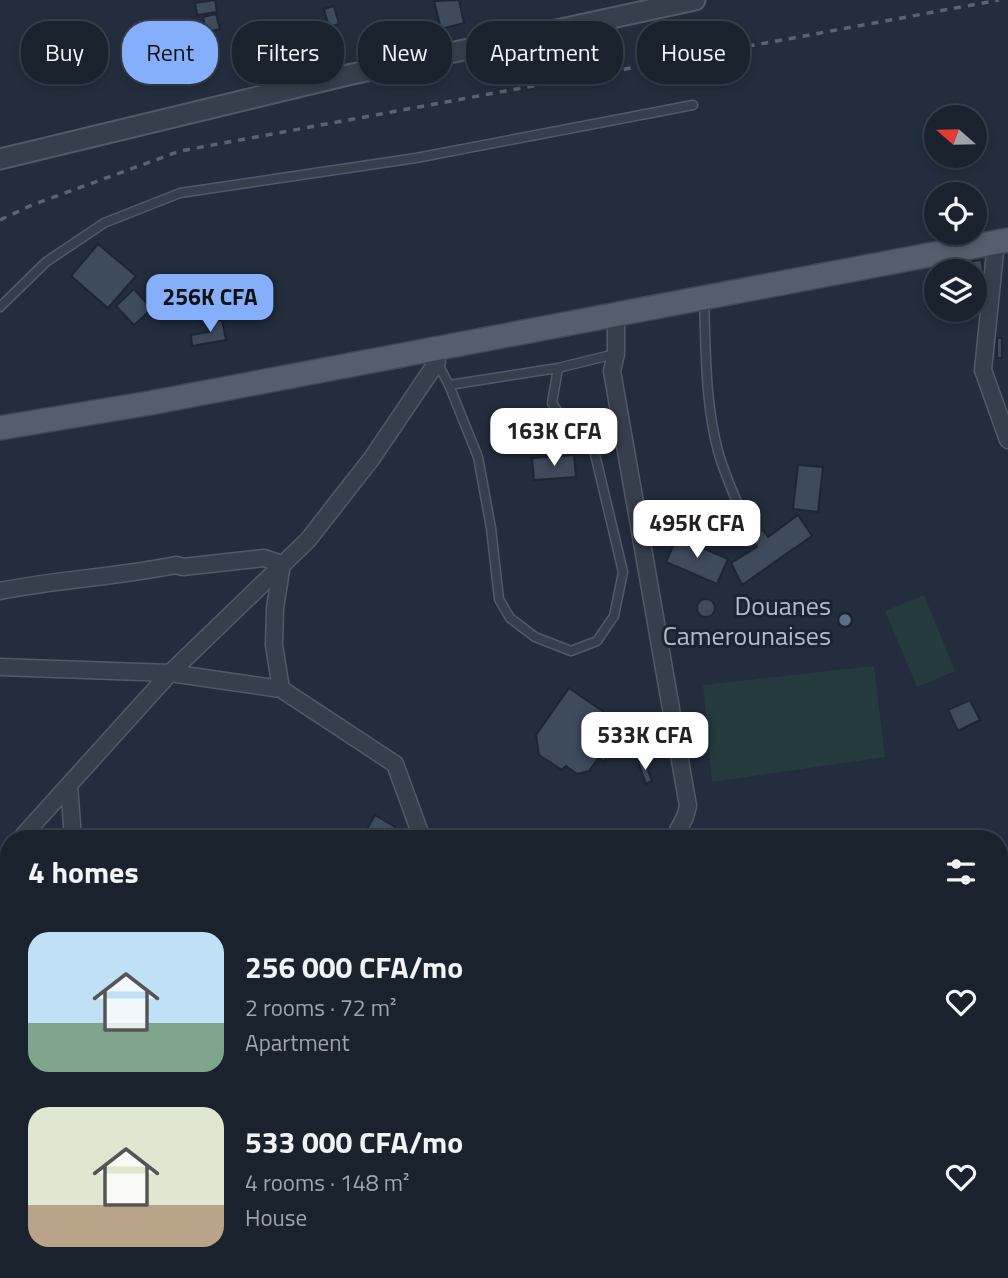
<!DOCTYPE html>
<html lang="en">
<head>
<meta charset="utf-8">
<style>
  body { margin:0; font-family:"Titillium Web",sans-serif; background:#232a36; color:#f1f3f6; height:100vh; display:flex; flex-direction:column; font-size:26px; white-space:nowrap }
  * { box-sizing:border-box; margin:0 }
  p { font-size:23px; color:#9fa4aa }
  .icon { flex:none; width:38px; height:38px; fill:none; stroke:currentColor; stroke-width:2; stroke-linecap:round; stroke-linejoin:round }
  .map { position:relative; flex:1; overflow:hidden }
  .side { position:absolute; left:0px; top:830px; width:1008px; height:450px; display:flex; flex-direction:column; background:#1a222e; border-radius:28px 28px 0 0; box-shadow:0 4px 10px #0003,0 0 0 2px #383f4a }
  .side>* { flex:none }
  .top-card { position:absolute; left:21px; top:21px; width:966px; height:63px; display:flex; gap:14px }
  .needle { width:46px; rotate:290deg }
  .buttons { position:absolute; left:924px; top:105px; display:grid; gap:14px }
  .buttons a { display:grid; place-items:center; width:63px; height:63px; border-radius:50%; background:#1a222e; box-shadow:0 4px 10px #0003,0 0 0 2px #383f4a; font-size:35px }
  .price { position:absolute; translate:-50% -60px; padding:0 16px; border-radius:14px; background:#fff; color:#222; font-size:23px; line-height:46px; filter:drop-shadow(0 2px 4px #0008) }
  .price::after { content:''; position:absolute; left:50%; top:42px; width:21px; height:16px; margin-left:-10px; background:inherit; clip-path:polygon(0 0,100% 0,50% 100%) }
  .price.active { background:#85affb; color:#111 }
  ul { padding:0; list-style:none }
  li { display:flex; align-items:center; gap:21px; height:175px; padding:0 28px }
  li span { display:grid; place-items:center; flex:none; width:196px; height:140px; border-radius:21px; color:#555 }
  li>.icon { margin-inline-start:auto }
  span .icon { width:84px; height:84px; fill:#fffc; stroke-width:1 }
  li b { font-size:30px }
  h2 { display:flex; justify-content:space-between; align-items:center; height:84px; padding:0 28px; font-size:30px }
  .tag { padding:0 24px; border-radius:28px; background:#1a222e; box-shadow:0 4px 10px #0003,0 0 0 2px #383f4a; font-size:24px; line-height:63px }
  .tag.active { background:#85affb; color:#111 }
  .map>svg:first-child { display:block }
  .green { fill:#253b3e }
  .building { fill:#3e4b5d; stroke:#1e2634; stroke-width:2 }
  .lines { fill:none; stroke-linecap:round; stroke-linejoin:round }
  .service-casing { stroke:#525a68; stroke-width:11 }
  .minor-casing { stroke:#525a68; stroke-width:19 }
  .tertiary-casing { stroke:#525a68; stroke-width:23 }
  .primary-casing { stroke:#404856; stroke-width:26 }
  .service { stroke:#373f4d; stroke-width:8 }
  .minor { stroke:#373f4d; stroke-width:16 }
  .tertiary { stroke:#373f4d; stroke-width:19 }
  .primary { stroke:#545e6d; stroke-width:23 }
  .rail { stroke:#586374; stroke-width:3.5; stroke-dasharray:7 7; stroke-linecap:butt }
  .service-dot { fill:#5c6f8a; stroke:#1c2432; stroke-width:2.5 }
  .labels { text-anchor:middle; dominant-baseline:central; stroke-width:6; stroke-linejoin:round; paint-order:stroke }
  .poi-label { font-size:26px; fill:#b2bac9; stroke:#1c2432; text-anchor:end }
</style>
</head>
<body>
<div class="map">
<svg width="1008" height="1278" viewBox="0 0 1008 1278">
  <rect width="100%" height="100%" fill="#232d3d"/>
  <path class="green" d="M924,595L955,671L917,687L885,611Z
    M874,666L885,757L712,782L703,685Z"/>
  <path class="building" d="M215,0L217,12L197,15L195,3Z
    M459,0L464,23L441,29L434,1Z
    M334,6L339,24L329,27L324,9Z
    M216,14L220,29L206,32L203,17Z
    M274,36L283,62L270,66L262,40Z
    M98,244L136,276L108,308L71,276Z
    M981,260L984,275L975,277V271H963L961,263Z
    M134,289L152,309L134,325L116,306Z
    M222,320L226,340L192,346L191,335L209,332L208,322Z
    M997,338H1002V358H997Z
    M574,455L576,477L534,480L532,458Z
    M798,465L823,467L818,512L793,509Z
    M798,515L812,536L742,585L731,563L757,547L751,538L763,530L768,537Z
    M677,537L728,559L717,584L666,562Z
    M697 608a9 9 0 1 1 18 0a9 9 0 1 1-18 0Z
    M569,688L614,719L616,741L604,762L599,757L589,771L577,774L566,766L562,770L539,755L536,735Z
    M970,700L980,720L958,731L948,710Z
    M644,760L652,781L646,784L638,762Z
    M375,815L395,827L387,838H362Z
    M471,1270H492L485,1278H477L470,1273Z
    M583,1270H599L597,1278H580Z"/>
  <g class="lines">
    <defs>
      <path id="service" d="M704,301C706,351 705,402 718,451C724,473 734,495 743,516
        M0,307L46,262L104,223L180,193L416,158L693,105
        M437,362L449,385L478,457L491,528L499,599L510,618L535,637L571,651L597,641L614,616L623,572L590,433L559,413L552,403L558,368
        M449,385L558,368L615,354"/>
      <path id="minor" d="M996,243L983,370L1008,440
        M616,314V354L612,371L688,806L685,817L674,838
        M0,591C59,579 118,577 176,565L183,567L264,558L282,564L275,608L274,645L281,689
        M0,667L170,673L281,689L395,764L422,838
        M69,785L73,838
        M21,838L170,673L308,540L372,458L437,362
        M0,862L9,852
        M999,894L1008,885
        M0,976L9,981
        M999,1127H1008
        M742,1270L754,1278
        M905,1270L920,1278
        M430,1278L440,1270
        M630,1278L632,1270
        M785,1278L788,1270"/>
      <path id="tertiary" d="M0,159L348,75L695,0"/>
      <path id="primary" d="M0,428L150,403L1008,240"/>
    </defs>
    <use href="#service" class="service-casing"/>
    <use href="#minor" class="minor-casing"/>
    <use href="#tertiary" class="tertiary-casing"/>
    <use href="#primary" class="primary-casing"/>
    <use href="#service" class="service"/>
    <use href="#minor" class="minor"/>
    <use href="#tertiary" class="tertiary"/>
    <use href="#primary" class="primary"/>
    <path class="rail" d="M0,220L32,205L180,151L999,0"/>
  </g>
  <circle class="service-dot" cx="845" cy="620" r="7"/>
  <g class="labels">
    <g class="poi-label">
      <text x="831" y="605">Douanes<tspan x="831" dy="30">Camerounaises</tspan></text>
    </g>
  </g>
</svg>
<div class="buttons">
<a><svg class="needle" viewBox="-14 -14 28 28"><path d="M0-13l5 13h-10z" fill="#e53935"/><path d="M0 13l5-13h-10z" fill="#9fa4aa"/></svg></a>
<a><svg class="icon" aria-label="locate" viewBox="0 0 24 24"><circle cx="12" cy="12" r="6"/><path d="M12 2v4M12 18v4M2 12h4M18 12h4"/></svg></a>
<a><svg class="icon" aria-label="layers" viewBox="0 0 24 24"><path d="M12 4l9 5-9 5-9-5zM3 14l9 5 9-5"/></svg></a>
</div>
<b class="price active" style="left:210px;top:334px">256K CFA</b>
<b class="price" style="left:554px;top:468px">163K CFA</b>
<b class="price" style="left:697px;top:560px">495K CFA</b>
<b class="price" style="left:645px;top:772px">533K CFA</b>
<div class="top-card">
<a class="tag">Buy</a>
<a class="tag active">Rent</a>
<a class="tag">Filters</a>
<a class="tag">New</a>
<a class="tag">Apartment</a>
<a class="tag">House</a>
</div>
<section class="side">
<h2>4 homes<svg class="icon" aria-label="filters" viewBox="0 0 24 24"><path d="M4 7h16M4 17h16"/><circle cx="9" cy="7" r="2"/><circle cx="15" cy="17" r="2"/></svg></h2>
<ul>
<li><span style="background:linear-gradient(#bfe0f5 65%,#7fa58c 0)"><svg class="icon" aria-label="home" viewBox="0 0 24 24"><path d="M3 11l9-7 9 7M6 9v11h12V9"/></svg></span><div><b>256 000 CFA/mo</b><p>2 rooms · 72 m²</p><p>Apartment</p></div><svg class="icon" aria-label="heart" viewBox="0 0 24 24"><path d="M12 20l-8-8c-3-5 5-10 8-4 3-6 11-1 8 4z"/></svg></li>
<li><span style="background:linear-gradient(#dfe7d0 70%,#b9a48a 0)"><svg class="icon" aria-label="home" viewBox="0 0 24 24"><path d="M3 11l9-7 9 7M6 9v11h12V9"/></svg></span><div><b>533 000 CFA/mo</b><p>4 rooms · 148 m²</p><p>House</p></div><svg class="icon" aria-label="heart" viewBox="0 0 24 24"><path d="M12 20l-8-8c-3-5 5-10 8-4 3-6 11-1 8 4z"/></svg></li>
</ul>
</section>
</div>
</body>
</html>
